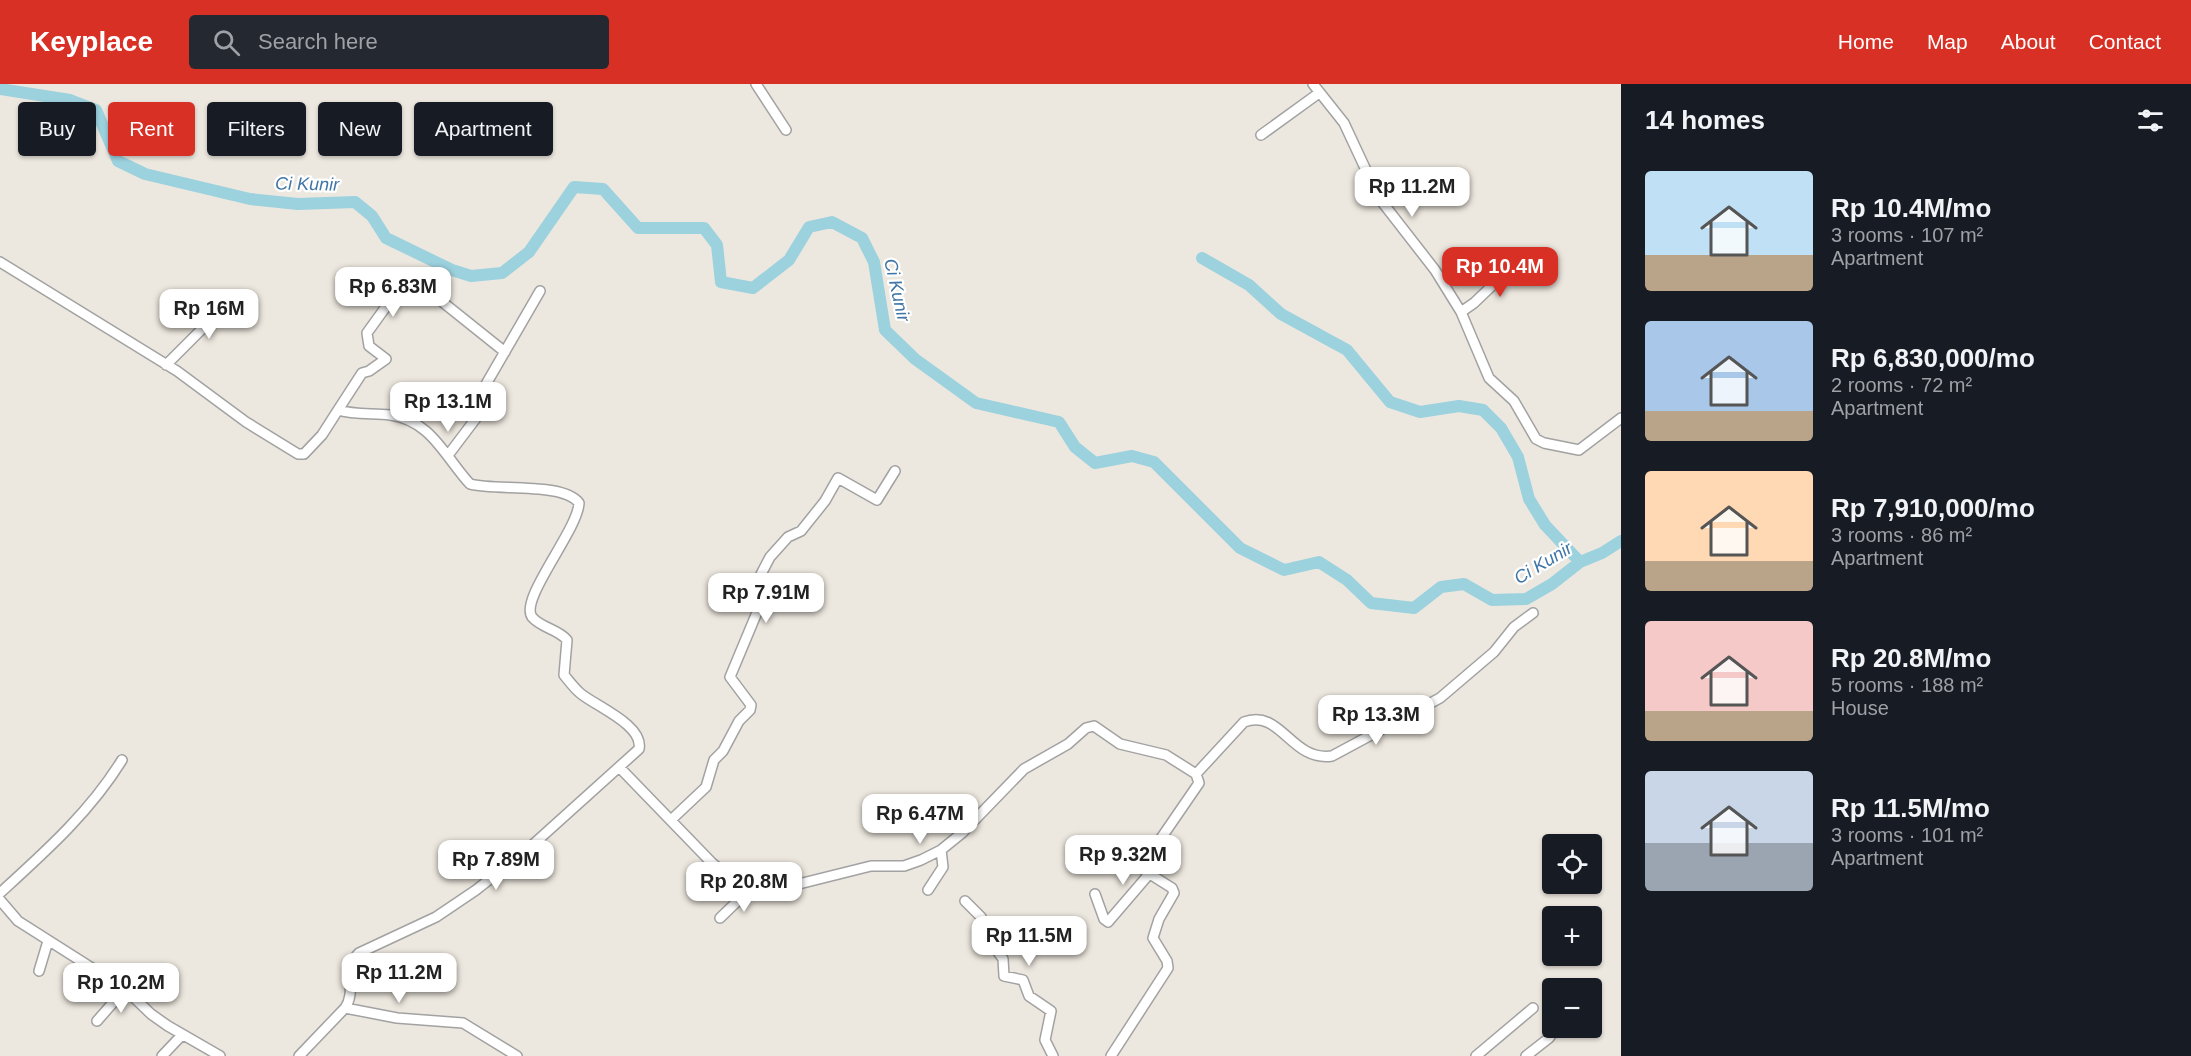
<!DOCTYPE html>
<html lang="en">
<head>
<meta charset="utf-8">
<style>
  body { margin:0; font-family:Helvetica,sans-serif; background:#242831; color:#f1f3f6; height:100vh; display:flex; flex-direction:column; font-size:22px; white-space:nowrap }
  * { box-sizing:border-box; margin:0 }
  p { font-size:20px; color:#9ea1a6 }
  .icon { flex:none; width:33px; height:33px; fill:none; stroke:currentColor; stroke-width:2; stroke-linecap:round; stroke-linejoin:round }
  .map { position:relative; flex:1; overflow:hidden }
  .sheet { display:flex; flex-direction:column; background:#171b24; width:570px }
  .sheet>* { flex:none }
  .guide { position:absolute; left:18px; top:18px; width:570px; height:54px; display:flex; gap:12px }
  .buttons { position:absolute; left:1542px; top:750px; display:grid; gap:12px }
  .buttons a { display:grid; place-items:center; width:60px; height:60px; border-radius:6px; background:#171b24; box-shadow:0 2px 4px #0004; font-size:30px }
  .price { position:absolute; translate:-50% -51px; padding:0 14px; border-radius:12px; background:#fff; color:#222; font-size:20px; line-height:39px; filter:drop-shadow(0 2px 3px #0008) }
  .price::after { content:''; position:absolute; left:50%; top:36px; width:18px; height:14px; margin-left:-9px; background:inherit; clip-path:polygon(0 0,100% 0,50% 100%) }
  .price.active { background:#d93025; color:#fff }
  ul { padding:0; list-style:none }
  li { display:flex; align-items:center; gap:18px; height:150px; padding:0 24px }
  li span { display:grid; place-items:center; flex:none; width:168px; height:120px; border-radius:6px; color:#555 }
  li>.icon { margin-inline-start:auto }
  span .icon { width:72px; height:72px; fill:#fffc; stroke-width:1 }
  li b { font-size:26px }
  h2 { display:flex; justify-content:space-between; align-items:center; height:72px; padding:0 24px; font-size:26px }
  .chip { padding:0 21px; border-radius:6px; background:#171b24; box-shadow:0 2px 4px #0004; font-size:21px; line-height:54px }
  .chip.active { background:#d93025; color:#fff }
  header { display:flex; align-items:center; gap:36px; box-sizing:border-box; height:84px; padding:0 30px; background:#d93025; color:#fff }
  header strong { font-size:28px }
  nav { display:flex; gap:33px; margin-inline-start:auto; font-size:21px }
  .search { width:420px; height:54px; background:#242831; display:flex; align-items:center; gap:15px; box-sizing:border-box; padding:0 21px; border-radius:6px; color:#9ea1a6; font-size:22px }
  main { display:flex; flex:1; min-height:0 }
  .map>svg:first-child { display:block }
  .lines { fill:none; stroke-linecap:round; stroke-linejoin:round }
  .river { stroke:#9cd1de; stroke-width:12 }
  .minor-casing { stroke:#a2a2a2; stroke-width:12 }
  .minor { stroke:#fff; stroke-width:9 }
  .labels { text-anchor:middle; dominant-baseline:central; stroke-width:4.5; stroke-linejoin:round; paint-order:stroke }
  .water-label { font-size:18px; font-style:italic; fill:#4076a7; stroke:#fff }
</style>
</head>
<body>
<header>
<strong>Keyplace</strong>
<div class="search"><svg class="icon" aria-label="search" viewBox="0 0 24 24"><circle cx="10" cy="10" r="6"/><path d="M15 15l6 6"/></svg>Search here</div>
<nav><a>Home</a><a>Map</a><a>About</a><a>Contact</a></nav>
</header>
<main>
<div class="map">
<svg width="1621" height="972" viewBox="0 0 1621 972">
  <rect width="100%" height="100%" fill="#ede8df"/>
  <g class="lines">
    <path class="river" d="M0,5L70,16L96,26L118,77L145,90L250,115L298,120L355,118L372,132L386,154L452,186L471,192L502,189L529,168L574,103L603,105L638,144H704L717,161L721,198L753,204L789,176L809,143L832,138L862,154L874,178L885,246L915,275L976,319L1059,338L1075,363L1095,379L1132,372L1154,378L1240,464L1284,486L1319,478L1347,496L1371,519L1414,524L1441,503L1464,500L1492,516L1526,515L1552,500L1580,478L1602,469L1621,457
      M1202,174L1249,201L1281,230L1347,266L1390,318L1420,328L1459,322L1483,326L1501,344L1518,373L1529,415L1545,441L1580,478"/>
    <defs>
      <path id="minor" d="M756,0L786,46
        M1313,0L1344,39L1379,114L1435,186L1461,228L1489,294L1514,317L1536,355L1544,359L1579,366L1621,334
        M1261,51L1319,9
        M0,178L177,287L246,338L298,370H304L322,351L338,326C354,331 373,329 390,331C431,336 445,373 470,400C495,407 564,398 579,419C578,446 519,515 532,533C541,544 558,545 567,556L564,591C569,597 574,604 580,609C595,622 644,641 639,665L528,765L476,806L436,833L359,869C343,884 357,907 345,924
        M1461,228L1474,219L1522,173L1535,177
        M166,281L203,244L239,215
        M338,326L362,289L369,287L386,275L369,262L367,249L403,199L435,212L505,268
        M449,370L486,321L485,302L540,207
        M620,684L712,779L737,798L763,809L871,782H904L921,776L941,766L962,749L1024,685L1068,660L1086,644L1094,642L1120,660L1166,671L1196,690L1199,699L1142,782L1145,787L1172,804L1174,809L1159,835L1153,854L1167,877L1168,884L1111,972
        M1196,690L1244,638C1281,624 1291,678 1332,672L1440,614L1494,568L1514,543L1533,529
        M671,736L706,703L714,676L723,667L739,637L750,626L751,621L730,593L763,514L758,496L770,473L788,453L801,447L825,417L838,394L877,416L895,387
        M928,806L943,783L941,766
        M0,809C45,768 90,728 122,676
        M1095,810L1104,835L1108,838L1150,789
        M0,816L18,837L125,905L151,930L168,942L220,972
        M965,817L981,833L988,854L1003,875L1004,892L1023,896L1029,912L1051,927L1045,956L1053,972
        M720,834L750,805
        M39,887L48,857
        M97,937L125,905
        M162,972L182,951
        M299,972L345,924L397,934L463,939L517,972
        M1476,972L1533,924
        M1526,972L1549,954L1556,944"/>
    </defs>
    <use href="#minor" class="minor-casing"/>
    <use href="#minor" class="minor"/>
  </g>
  <g class="labels">
    <g class="water-label">
      <text transform="translate(307 100) rotate(1)">Ci Kunir</text>
      <text transform="translate(897 206) rotate(77)">Ci Kunir</text>
      <text transform="translate(1543 479) rotate(-31)">Ci Kunir</text>
    </g>
  </g>
</svg>
<div class="buttons">
<a><svg class="icon" aria-label="locate" viewBox="0 0 24 24"><circle cx="12" cy="12" r="6"/><path d="M12 2v4M12 18v4M2 12h4M18 12h4"/></svg></a>
<a>+</a>
<a>−</a>
</div>
<b class="price" style="left:1412px;top:134px">Rp 11.2M</b>
<b class="price active" style="left:1500px;top:214px">Rp 10.4M</b>
<b class="price" style="left:393px;top:234px">Rp 6.83M</b>
<b class="price" style="left:209px;top:256px">Rp 16M</b>
<b class="price" style="left:448px;top:349px">Rp 13.1M</b>
<b class="price" style="left:766px;top:540px">Rp 7.91M</b>
<b class="price" style="left:1376px;top:662px">Rp 13.3M</b>
<b class="price" style="left:920px;top:761px">Rp 6.47M</b>
<b class="price" style="left:1123px;top:802px">Rp 9.32M</b>
<b class="price" style="left:496px;top:807px">Rp 7.89M</b>
<b class="price" style="left:744px;top:829px">Rp 20.8M</b>
<b class="price" style="left:1029px;top:883px">Rp 11.5M</b>
<b class="price" style="left:399px;top:920px">Rp 11.2M</b>
<b class="price" style="left:121px;top:930px">Rp 10.2M</b>
<div class="guide">
<a class="chip">Buy</a>
<a class="chip active">Rent</a>
<a class="chip">Filters</a>
<a class="chip">New</a>
<a class="chip">Apartment</a>
</div>
</div>
<section class="sheet">
<h2>14 homes<svg class="icon" aria-label="filters" viewBox="0 0 24 24"><path d="M4 7h16M4 17h16"/><circle cx="9" cy="7" r="2"/><circle cx="15" cy="17" r="2"/></svg></h2>
<ul>
<li><span style="background:linear-gradient(#bfe0f5 70%,#b9a48a 0)"><svg class="icon" aria-label="home" viewBox="0 0 24 24"><path d="M3 11l9-7 9 7M6 9v11h12V9"/></svg></span><div><b>Rp 10.4M/mo</b><p>3 rooms · 107 m²</p><p>Apartment</p></div></li>
<li><span style="background:linear-gradient(#a9c7e8 75%,#b9a48a 0)"><svg class="icon" aria-label="home" viewBox="0 0 24 24"><path d="M3 11l9-7 9 7M6 9v11h12V9"/></svg></span><div><b>Rp 6,830,000/mo</b><p>2 rooms · 72 m²</p><p>Apartment</p></div></li>
<li><span style="background:linear-gradient(#ffd9b3 75%,#b9a48a 0)"><svg class="icon" aria-label="home" viewBox="0 0 24 24"><path d="M3 11l9-7 9 7M6 9v11h12V9"/></svg></span><div><b>Rp 7,910,000/mo</b><p>3 rooms · 86 m²</p><p>Apartment</p></div></li>
<li><span style="background:linear-gradient(#f6c9c9 75%,#b9a48a 0)"><svg class="icon" aria-label="home" viewBox="0 0 24 24"><path d="M3 11l9-7 9 7M6 9v11h12V9"/></svg></span><div><b>Rp 20.8M/mo</b><p>5 rooms · 188 m²</p><p>House</p></div></li>
<li><span style="background:linear-gradient(#c9d6e8 60%,#9aa5b1 0)"><svg class="icon" aria-label="home" viewBox="0 0 24 24"><path d="M3 11l9-7 9 7M6 9v11h12V9"/></svg></span><div><b>Rp 11.5M/mo</b><p>3 rooms · 101 m²</p><p>Apartment</p></div></li>
</ul>
</section>
</main>
</body>
</html>
